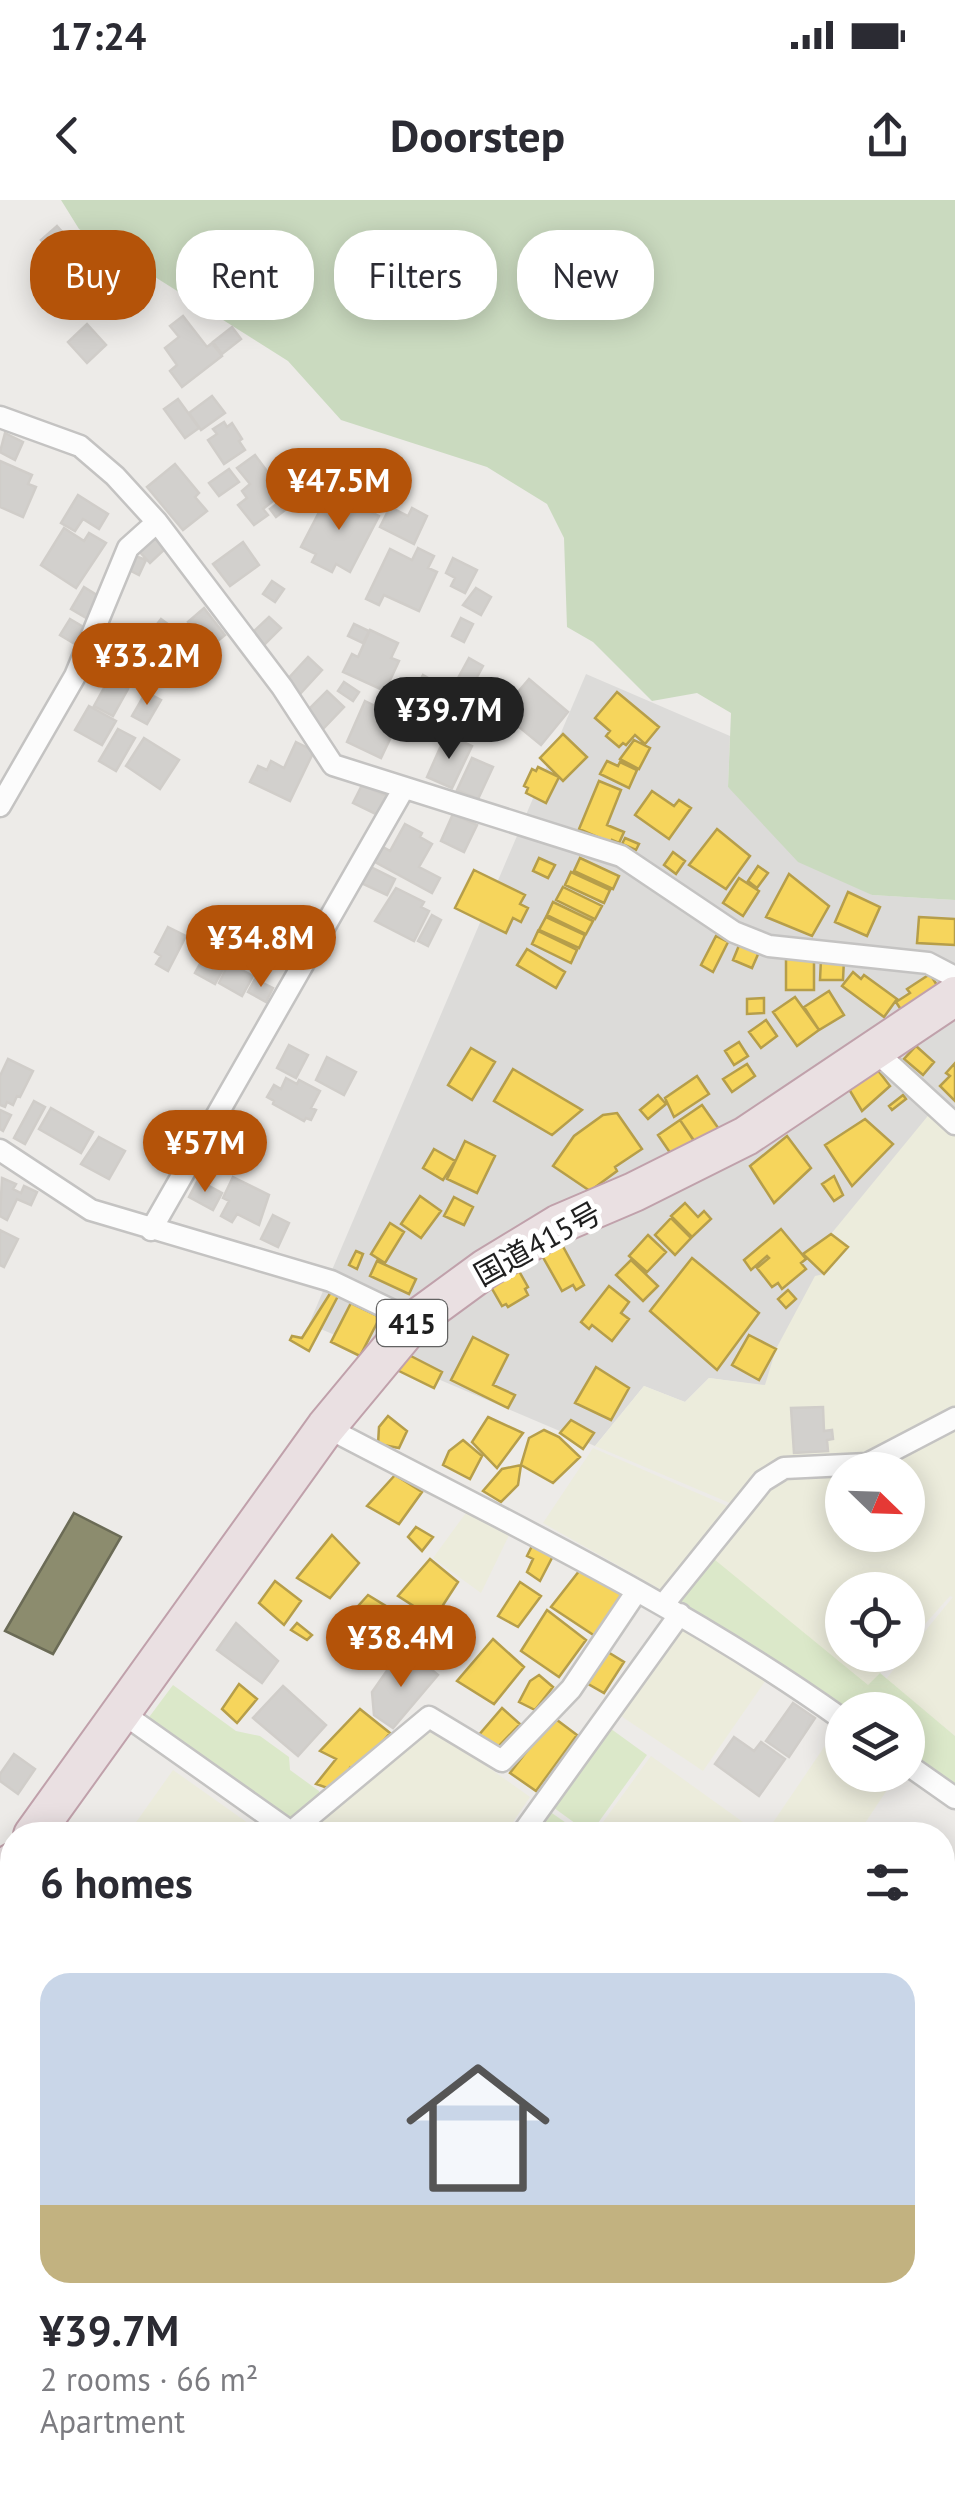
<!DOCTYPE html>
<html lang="en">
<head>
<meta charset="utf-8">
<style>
  body { margin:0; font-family:"PT Sans","Noto Sans JP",sans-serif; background:#f2f2f3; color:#2b2b33; height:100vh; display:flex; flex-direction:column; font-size:38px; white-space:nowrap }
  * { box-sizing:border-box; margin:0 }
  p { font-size:32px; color:#7c7c81 }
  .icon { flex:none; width:55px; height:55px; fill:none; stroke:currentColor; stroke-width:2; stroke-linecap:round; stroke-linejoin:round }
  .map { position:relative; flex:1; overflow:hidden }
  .drawer { position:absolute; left:0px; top:1622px; width:955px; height:672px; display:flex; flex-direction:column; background:#fff; border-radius:40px 40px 0 0; box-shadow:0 5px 25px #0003 }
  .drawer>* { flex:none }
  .guide { position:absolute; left:30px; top:30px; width:895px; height:90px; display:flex; gap:20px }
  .needle { width:65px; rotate:113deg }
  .fabs { position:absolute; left:825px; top:1252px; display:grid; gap:20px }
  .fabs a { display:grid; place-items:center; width:100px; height:100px; border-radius:50%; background:#fff; box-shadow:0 5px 25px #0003; font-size:50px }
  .price { position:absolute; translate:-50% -85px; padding:0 22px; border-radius:35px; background:#b45309; color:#fff; font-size:32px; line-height:65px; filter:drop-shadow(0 2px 5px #0008) }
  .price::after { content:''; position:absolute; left:50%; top:60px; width:30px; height:22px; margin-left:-15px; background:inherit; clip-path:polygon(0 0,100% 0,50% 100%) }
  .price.active { background:#222; color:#fff }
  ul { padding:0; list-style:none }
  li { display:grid; align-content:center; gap:20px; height:530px; padding:0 40px }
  li span { display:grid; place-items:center; height:310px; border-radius:30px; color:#555 }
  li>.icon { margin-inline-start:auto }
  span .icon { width:180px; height:180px; fill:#fffc; stroke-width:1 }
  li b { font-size:42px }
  h2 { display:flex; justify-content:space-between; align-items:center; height:120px; padding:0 40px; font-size:42px }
  .pill { padding:0 35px; border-radius:40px; background:#fff; box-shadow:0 5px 25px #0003; font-size:35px; line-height:90px }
  .pill.active { background:#b45309; color:#fff }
  .status { display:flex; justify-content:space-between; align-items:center; height:70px; padding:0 50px; background:#fff; direction:ltr }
  .status svg { height:28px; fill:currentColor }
  header { display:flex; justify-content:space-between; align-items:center; height:130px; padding:0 40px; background:#fff; font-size:45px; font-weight:700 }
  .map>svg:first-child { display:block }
  .residential { fill:#dcdbd9 }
  .farmland { fill:#ececdc; fill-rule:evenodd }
  .grass { fill:#dbe8c9 }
  .forest { fill:#cadabf }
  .homes { fill:#f6d55c; stroke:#b69e4a; stroke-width:2.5 }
  .industry { fill:#8c8c6e; stroke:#6b6b56; stroke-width:2.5 }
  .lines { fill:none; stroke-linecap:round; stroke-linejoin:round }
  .river { stroke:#bdd9de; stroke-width:35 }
  .building { fill:#d2d0cd; stroke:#d0cdc9; stroke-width:2.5 }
  .street-casing { stroke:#c4c3c2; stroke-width:25 }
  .secondary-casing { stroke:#959681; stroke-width:32 }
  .highway-casing { stroke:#c0a1ab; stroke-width:42 }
  .street { stroke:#fcfcfc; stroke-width:20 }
  .secondary { stroke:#f3f3eb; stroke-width:28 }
  .highway { stroke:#eae0e2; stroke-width:38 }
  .labels { text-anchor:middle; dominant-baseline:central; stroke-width:10; stroke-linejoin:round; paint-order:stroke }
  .shield { fill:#fff; stroke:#626262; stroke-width:2.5 }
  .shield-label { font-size:28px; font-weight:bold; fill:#1f1f1f }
  .street-label { font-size:30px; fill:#1f1f1f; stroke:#fff }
</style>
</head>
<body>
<div class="status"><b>17:24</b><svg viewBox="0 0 49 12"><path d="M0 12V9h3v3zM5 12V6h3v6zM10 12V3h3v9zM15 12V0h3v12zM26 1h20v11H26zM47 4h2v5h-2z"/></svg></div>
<header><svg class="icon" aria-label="back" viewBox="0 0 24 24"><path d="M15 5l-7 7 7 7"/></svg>Doorstep<svg class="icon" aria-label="share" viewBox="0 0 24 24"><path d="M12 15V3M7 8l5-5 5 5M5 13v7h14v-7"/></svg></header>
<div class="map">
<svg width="955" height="2294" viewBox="0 0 955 2294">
  <rect width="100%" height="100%" fill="#edebe8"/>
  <path class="residential" d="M586,474L730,536L728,587L872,695L955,700V918L824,1074L766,1186L709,1178L685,1202L644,1186L595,1246L309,1124Z"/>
  <path class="farmland" d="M936,906L955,918V1536L886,1479L953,1397L950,1396L908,1443V1390H842V1455H896L868,1486L705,1353L744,1309L595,1246L644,1186L685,1202L709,1178L765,1185L776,1149L815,1076L824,1074L847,1048L831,1034ZM842,1270H908V1335H842Z
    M593,1248L734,1309L665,1392L543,1323Z
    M471,1306L512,1329L481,1393L433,1358Z
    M680,1416L768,1477L703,1571L615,1512Z
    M432,1527L530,1597L504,1635H305L300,1632Z
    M837,1528L842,1531V1575H897L857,1635H789L772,1624Z
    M651,1556L761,1635L595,1633Z
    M173,1570L265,1635H127Z
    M12,1706V1844L0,1835V1723Z"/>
  <path class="grass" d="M709,1355L868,1485L880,1473L955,1536V1588L908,1554V1510H845L768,1456L674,1404Z
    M173,1485L236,1531L260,1536L289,1557L290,1570L319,1591L321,1601L291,1627L144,1524Z
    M607,1526L647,1555L590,1634L550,1605Z
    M546,1609L575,1629L571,1635H527Z"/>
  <path class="forest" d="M61,0H955V700L872,695L798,662L728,587L731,513L697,493L652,501L593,442L567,427L564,338L547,304L487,267L341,220L288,161L79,29Z"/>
  <path class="homes" d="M617,492L659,527L645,544L635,535L626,545L623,543L619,547L606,536L610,531L595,518Z
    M563,534L587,557L563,581L540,558Z
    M634,540L650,548L639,569L620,559Z
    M607,561L618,566L620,562L637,570L629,588L600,574Z
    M538,567L559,577L546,603L526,593L528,588L524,586L532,569L536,571Z
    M599,581L621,590L607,625L624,632L619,643L612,640L611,643L579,629Z
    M652,591L674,606L679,600L691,608L669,639L635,615Z
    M717,629L750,656L726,689L689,665Z
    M625,638L639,644L636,650L622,644Z
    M673,652L685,661L676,674L664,665Z
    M539,658L555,665L548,678L533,671Z
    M580,658L619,676L613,689L574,671Z
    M758,666L768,673L757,688L748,681Z
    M474,670L525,695L520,704L528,708L521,722L513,718L506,733L455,708Z
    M571,672L610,690L604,703L565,685Z
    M789,674L829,706L812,736L766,717Z
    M739,678L759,691L743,716L723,703Z
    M563,687L602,706L595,719L556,700Z
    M848,692L880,707L867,736L835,722Z
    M553,702L593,721L586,734L547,715Z
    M546,717L585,735L579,748L539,730Z
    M919,717L955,719V745L917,743Z
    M538,731L577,750L571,763L532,744Z
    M716,736L728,742L713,772L701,765Z
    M740,743L759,752L752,768L733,760Z
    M527,749L565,772L556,788L517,765Z
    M786,758H814V790H786Z
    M821,759H844L843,780H820Z
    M853,772L861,779L864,775L897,799L884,817L842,786Z
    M930,774L943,795L907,819L896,802L910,793L907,789Z
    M829,791L844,815L819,830L804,807Z
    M795,797L819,830L797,846L773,812Z
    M764,798V813L747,814V799Z
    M766,820L777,836L761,848L749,832Z
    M739,842L748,856L734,865L725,851Z
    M916,846L934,862L923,875L904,859Z
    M471,848L495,862L472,900L448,885Z
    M870,860L890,886L862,911L843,879Z
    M955,863V901L940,886L950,876L946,873Z
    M747,864L755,876L732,892L723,879Z
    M513,869L582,910L552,935L494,901Z
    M697,876L709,894L674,917L665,898Z
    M658,895L666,904L648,919L640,910Z
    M903,895L906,899L892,910L889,906Z
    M702,905L721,932L698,947L680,920Z
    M617,913L642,949L615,967L617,971L590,991L553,966L574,936L603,915Z
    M865,919L893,944L852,986L825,945Z
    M680,920L697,945L675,960L658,935Z
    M787,936L811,968L774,1003L750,966Z
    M465,941L495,956L477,993L447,979Z
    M434,949L455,961L443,980L423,968Z
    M834,976L843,995L834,1001L822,984Z
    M420,996L441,1011L421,1038L401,1024Z
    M454,997L473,1007L464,1025L444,1016Z
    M685,1003L698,1017L704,1011L711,1019L692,1037L671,1016Z
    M671,1018L691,1038L675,1055L655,1035Z
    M390,1023L404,1032L385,1063L371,1054Z
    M781,1029L806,1059L801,1063L806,1069L782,1089L778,1083L772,1087L757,1068L769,1058L767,1056L751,1070L744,1060Z
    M831,1034L848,1047L824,1074L803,1054Z
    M648,1035L666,1052L647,1072L629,1056Z
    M560,1041L584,1085L576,1090L573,1085L562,1091L540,1052Z
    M356,1051L363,1054L357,1069L349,1065Z
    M692,1058L759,1113L717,1170L650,1111Z
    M631,1060L658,1086L643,1101L616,1075Z
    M377,1061L416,1079L409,1094L370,1076Z
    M515,1064L528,1087L525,1089L528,1095L508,1107L506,1104L502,1106L487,1080Z
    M609,1086L629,1102L621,1113L629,1119L612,1141L592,1125L589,1129L581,1122Z
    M788,1090L796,1099L786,1108L778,1099Z
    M331,1092L338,1096L309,1151L290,1140L292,1136L302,1138Z
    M351,1103L380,1117L360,1156L331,1142Z
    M749,1135L776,1149L759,1180L732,1165Z
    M473,1137L508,1155L493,1185L515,1195L508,1208L451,1180Z
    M405,1153L442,1172L434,1188L397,1170Z
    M596,1167L629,1188L611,1220L575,1203Z
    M388,1216L407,1231L399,1248L378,1244L379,1227Z
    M488,1217L523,1233L497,1268L472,1242Z
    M571,1220L594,1233L583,1249L560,1233Z
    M544,1230L559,1237L580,1257L553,1283L521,1265L529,1238Z
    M463,1240L482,1256L470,1279L443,1265L449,1251Z
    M521,1265L518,1285L501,1302L483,1291L502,1269Z
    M395,1275L422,1292L399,1324L367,1306Z
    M416,1327L433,1337L422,1351L408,1337Z
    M332,1335L359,1363L330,1398L297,1378Z
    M534,1342L554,1354L540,1381L527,1372L533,1359L527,1356Z
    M430,1359L458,1382L434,1419L398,1396Z
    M583,1366L627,1389L595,1436L551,1407Z
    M275,1381L301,1401L284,1425L259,1403Z
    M520,1382L541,1396L518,1427L498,1416Z
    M368,1395L394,1411L377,1436L350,1415Z
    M547,1410L586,1440L559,1477L521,1451Z
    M297,1423L312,1435L307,1440L291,1430Z
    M493,1439L524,1467L494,1504L457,1481Z
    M603,1449L624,1462L604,1493L583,1481Z
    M539,1475L553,1487L535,1510L519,1502L530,1481Z
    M239,1484L257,1499L237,1523L222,1509Z
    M502,1508L520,1524L494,1551L478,1536Z
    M360,1509L390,1533L355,1575L350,1568L336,1591L316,1584L336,1559L320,1551Z
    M553,1517L577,1535L536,1591L510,1573Z"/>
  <path class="industry" d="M74,1313L121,1337L53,1454L5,1431Z"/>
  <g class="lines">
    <path class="river" d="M942,1881L955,1877
      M576,2294L584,2282"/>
  </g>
  <path class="building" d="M57,26L88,61L64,81L43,58L51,51L41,40Z
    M183,116L207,147L212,143L222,156L182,187L170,171L177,165L165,148L179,137L170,126Z
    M87,124L106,145L87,163L68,142Z
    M232,127L241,139L222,154L213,142Z
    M212,196L225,213L201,230L189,213Z
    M178,199L199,228L185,238L164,209Z
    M224,222L227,227L232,223L242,239L239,241L245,250L224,264L208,240L217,234L213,229Z
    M5,233L23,242L15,260L0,252Z
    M255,255L275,282L271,285L279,296L263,309L268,315L254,325L238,305L247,298L242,291L250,284L237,268Z
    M0,261L32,275L28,284L36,287L23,317L0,307Z
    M175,264L199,293L195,297L207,311L183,330L147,287Z
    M229,269L239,282L219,296L209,283Z
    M330,291L379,316L350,372L336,364L332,372L312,362L316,354L301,347Z
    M78,295L108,314L99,329L83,319L75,331L61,323Z
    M283,299L289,307L276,317L270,309Z
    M390,307L408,316L412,308L427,316L414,344L380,327Z
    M64,328L84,341L89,333L106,343L76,388L41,365Z
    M154,335L166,348L150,363L138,350Z
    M243,342L259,365L230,386L213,364Z
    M418,348L434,356L428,368L437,372L419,411L384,395L379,405L366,399L390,349L412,360Z
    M135,356L146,360L139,375L129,370Z
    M453,358L477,370L465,393L451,386L455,378L446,373Z
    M272,381L284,389L275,402L263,394Z
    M84,387L100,397L88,419L71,409Z
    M476,388L491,397L481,415L463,405Z
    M204,408L225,435L209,448L188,422Z
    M269,417L281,428L264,445L252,433Z
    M461,418L473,424L464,442L452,436Z
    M70,419L85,428L75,444L60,435Z
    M161,419L176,430L166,443L151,432Z
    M354,424L369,431L363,443L348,436Z
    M370,430L398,443L391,458L399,461L385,491L343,472L352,454L358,457Z
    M182,431L204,450L195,461L187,455L173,473L151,455L162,442L168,447Z
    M308,457L322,470L300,494L286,481Z
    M469,458L483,466L471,488L457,480Z
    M423,475L439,484L441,479L470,495L463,507L473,512L456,535L446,529L443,534L429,527L432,521L412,510L420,494L414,491Z
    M109,479L128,489L113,516L94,506Z
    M529,479L568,512L541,545L501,512Z
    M344,482L359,492L353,501L338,491Z
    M327,491L344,507L323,529L306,512Z
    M146,492L161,500L147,524L132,516Z
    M365,501L400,518L381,558L347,542Z
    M89,506L116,521L102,545L75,530Z
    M118,529L135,538L116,571L99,561Z
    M453,537L472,546L452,588L427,577L444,539L451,543Z
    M144,538L179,560L160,589L126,566Z
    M296,542L314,551L290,601L250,582L258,566L267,570L271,561L284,568Z
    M472,558L493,567L478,599L457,590Z
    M362,585L387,596L378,615L353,603Z
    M453,614L477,625L464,652L441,641Z
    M405,624L422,633L420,637L432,644L419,667L440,678L432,693L375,662L383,647L390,651Z
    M369,666L395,679L387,695L361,683Z
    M396,688L424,702L421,707L429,711L414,741L375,721Z
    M432,715L441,720L428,746L418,741Z
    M168,727L186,736L168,771L156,764L161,756L155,752Z
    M207,751L227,762L215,784L195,773Z
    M229,763L253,776L242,796L219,783Z
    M255,779L273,788L266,802L248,792Z
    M289,845L308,855L296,878L277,868Z
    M327,857L356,872L344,895L316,880Z
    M8,859L33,871L20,897L17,896L13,905L7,902L5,907L0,905V876Z
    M286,878L297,884L299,880L320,891L311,908L316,910L311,920L306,918L304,921L273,904L274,901L267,897L274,885L281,889Z
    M34,901L45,907L25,944L14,938Z
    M51,908L93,932L81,953L39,929Z
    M0,910L11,915L3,931L0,929Z
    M99,937L125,951L109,979L81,964Z
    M233,977L269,995L259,1025L237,1014L232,1022L221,1016L229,1001L223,998Z
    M2,978L16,984L13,989L21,993L24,986L37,992L31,1005L17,999L7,1020L0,1016Z
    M198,980L222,993L213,1010L189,997Z
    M273,1015L289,1023L278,1047L261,1039Z
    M0,1030L18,1039L4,1067L0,1065Z
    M823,1207L824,1231L832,1230L833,1239L827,1240L828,1251L794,1253L791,1208Z
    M236,1423L278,1461L262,1483L217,1450Z
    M420,1460L438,1475L393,1528L374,1515L372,1492L393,1462Z
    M283,1486L326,1525L298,1556L253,1518Z
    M793,1503L815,1518L789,1557L766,1541Z
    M734,1537L754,1551L761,1542L785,1559L759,1596L715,1564Z
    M14,1554L35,1569L18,1594L0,1581V1574Z
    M361,2282H381L374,2293Z
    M417,2282H448L440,2294H409Z
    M476,2282H503L495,2294H468Z"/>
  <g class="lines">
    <defs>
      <path id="street" d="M0,217L80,246L115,276L157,322L282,487L333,565L621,656L734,732L769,746L928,763L955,777
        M0,606L75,476L128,348L157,322
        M874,850L955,924
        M0,950L91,1010L331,1081L414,1121
        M151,1030L404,588
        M326,1227C501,1319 681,1404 842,1519
        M663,1405L763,1281L784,1268L867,1264L955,1218
        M121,1512L295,1635
        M908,1565L955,1598
        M291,1632L429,1517L502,1561L571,1489L637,1391
        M521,1635L680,1414
        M0,1841L12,1849
        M942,1928L955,1927
        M942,1946L955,1957
        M942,2135L955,2123
        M942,2147L955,2159
        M942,2247L955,2234
        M0,2261L12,2270
        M32,2282L49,2294
        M835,2282L847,2294
        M388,2294L395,2282
        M651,2294L659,2282
        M898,2294L909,2282"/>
      <path id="secondary" d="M0,2016L12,2027
        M323,2282L337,2294"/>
      <path id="highway" d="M33,1635L326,1227L414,1121L485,1069L559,1024L634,992L746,936L955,796
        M0,1680L12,1663"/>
    </defs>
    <use href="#street" class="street-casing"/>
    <use href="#secondary" class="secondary-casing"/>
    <use href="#highway" class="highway-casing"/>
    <use href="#street" class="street"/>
    <use href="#secondary" class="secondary"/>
    <use href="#highway" class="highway"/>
  </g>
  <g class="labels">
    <rect class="shield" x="377" y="1100" width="70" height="46" rx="8"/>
    <g class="shield-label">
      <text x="412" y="1123">415</text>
    </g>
    <g class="street-label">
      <text transform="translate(537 1043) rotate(-29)">国道415号</text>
    </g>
  </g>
</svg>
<div class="fabs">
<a><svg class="needle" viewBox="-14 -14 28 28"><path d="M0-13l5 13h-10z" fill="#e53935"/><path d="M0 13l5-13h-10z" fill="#7c7c81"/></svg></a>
<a><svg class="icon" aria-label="locate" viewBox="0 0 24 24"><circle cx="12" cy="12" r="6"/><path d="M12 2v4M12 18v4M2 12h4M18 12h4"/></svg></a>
<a><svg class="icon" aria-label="layers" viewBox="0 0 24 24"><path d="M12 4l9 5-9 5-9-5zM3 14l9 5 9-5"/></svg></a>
</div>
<b class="price" style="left:339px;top:333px">¥47.5M</b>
<b class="price" style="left:147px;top:508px">¥33.2M</b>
<b class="price active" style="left:449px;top:562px">¥39.7M</b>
<b class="price" style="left:261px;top:790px">¥34.8M</b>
<b class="price" style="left:205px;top:995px">¥57M</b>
<b class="price" style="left:401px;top:1490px">¥38.4M</b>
<div class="guide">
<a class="pill active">Buy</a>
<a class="pill">Rent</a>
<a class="pill">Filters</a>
<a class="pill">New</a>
</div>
<section class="drawer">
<h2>6 homes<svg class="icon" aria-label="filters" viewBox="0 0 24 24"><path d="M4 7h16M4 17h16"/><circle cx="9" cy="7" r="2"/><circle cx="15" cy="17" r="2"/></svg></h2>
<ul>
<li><span style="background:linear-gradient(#c9d6e8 75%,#c2b280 0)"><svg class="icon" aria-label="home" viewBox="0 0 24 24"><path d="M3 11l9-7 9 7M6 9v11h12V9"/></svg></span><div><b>¥39.7M</b><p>2 rooms · 66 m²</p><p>Apartment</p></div></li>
</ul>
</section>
</div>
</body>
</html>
